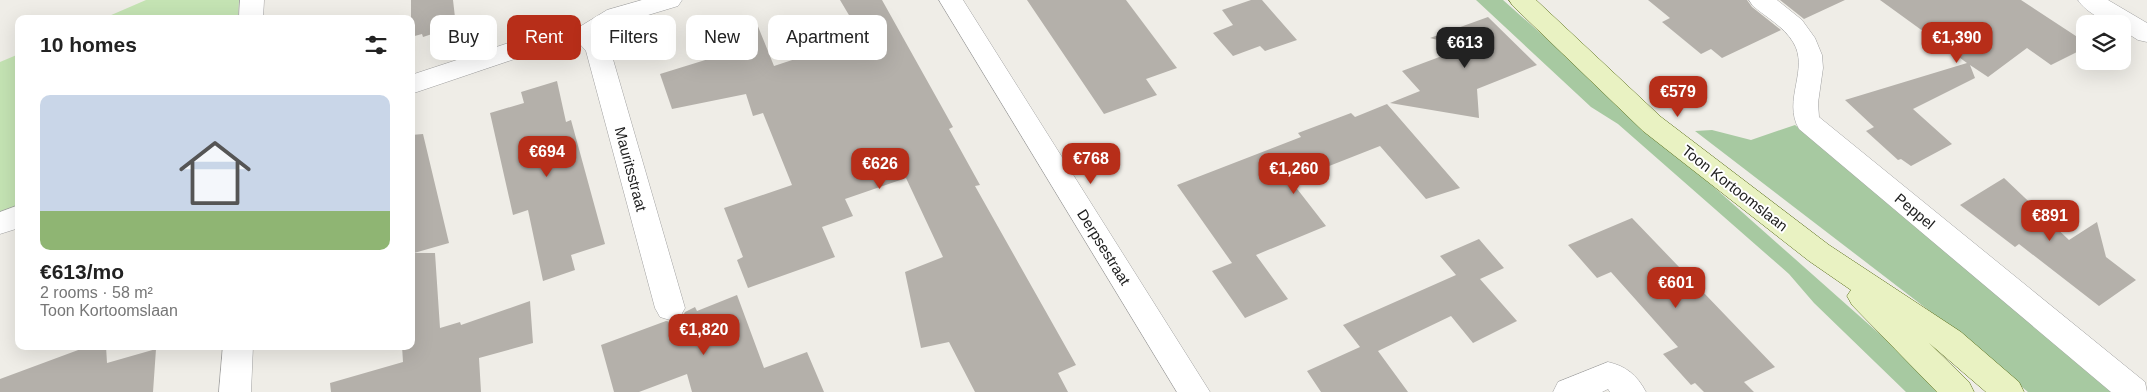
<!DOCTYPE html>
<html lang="en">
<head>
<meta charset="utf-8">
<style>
  body { margin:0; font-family:Helvetica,sans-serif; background:#f2f2f2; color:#222; height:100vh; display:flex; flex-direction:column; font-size:19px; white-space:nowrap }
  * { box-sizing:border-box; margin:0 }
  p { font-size:16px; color:#767676 }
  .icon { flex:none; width:28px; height:28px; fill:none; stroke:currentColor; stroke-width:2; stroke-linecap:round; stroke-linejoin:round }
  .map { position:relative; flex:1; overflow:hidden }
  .side { position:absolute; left:15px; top:15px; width:400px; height:335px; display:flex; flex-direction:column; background:#fff; border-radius:10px; box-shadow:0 5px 20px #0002 }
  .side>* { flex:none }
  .hud { position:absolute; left:430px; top:15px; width:475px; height:45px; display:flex; gap:10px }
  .controls { position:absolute; left:2076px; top:15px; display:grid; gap:10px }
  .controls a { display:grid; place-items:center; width:55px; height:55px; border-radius:10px; background:#fff; box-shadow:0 5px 20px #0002; font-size:25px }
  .price { position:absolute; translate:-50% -42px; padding:0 11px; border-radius:10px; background:#b72e19; color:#fff; font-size:16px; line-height:32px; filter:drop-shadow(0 1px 2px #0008) }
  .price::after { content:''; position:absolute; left:50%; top:30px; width:15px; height:11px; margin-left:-8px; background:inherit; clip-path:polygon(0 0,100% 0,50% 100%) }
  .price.current { background:#222; color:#fff }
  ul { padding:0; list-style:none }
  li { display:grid; align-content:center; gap:10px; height:265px; padding:0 25px }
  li+li { border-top:1px solid #e0e0e0 }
  li span { display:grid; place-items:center; height:155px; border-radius:10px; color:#555 }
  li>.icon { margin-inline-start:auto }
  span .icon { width:90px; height:90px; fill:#fffc; stroke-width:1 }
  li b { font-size:21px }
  h2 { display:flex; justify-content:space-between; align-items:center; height:60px; padding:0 25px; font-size:21px }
  .pill { padding:0 18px; border-radius:10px; background:#fff; box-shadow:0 5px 20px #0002; font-size:18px; line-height:45px }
  .pill.current { background:#b72e19; color:#fff }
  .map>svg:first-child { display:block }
  .grass { fill:#c4e3b3 }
  .forest { fill:#a7c9a1 }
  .building { fill:#b4b0aa }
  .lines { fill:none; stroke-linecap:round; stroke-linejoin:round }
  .street-casing { stroke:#a1a1a1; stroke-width:1 }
  .secondary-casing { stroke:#556b13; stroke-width:1 }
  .street { fill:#fff; fill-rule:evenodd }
  .secondary { fill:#e9f2c2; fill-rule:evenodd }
  .labels { text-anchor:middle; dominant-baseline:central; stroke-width:4; stroke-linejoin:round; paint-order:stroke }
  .street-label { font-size:15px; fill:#202020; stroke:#fff }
</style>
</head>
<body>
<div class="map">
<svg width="2147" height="392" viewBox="0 0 2147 392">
  <rect width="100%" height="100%" fill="#efede7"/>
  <path class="grass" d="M146,0H239L238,19H102Z
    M19,54V210L0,216V62Z"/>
  <path class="forest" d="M1476,0H1503L1945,392H1906L1814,303L1789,274L1618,124L1591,107Z
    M1795,125L2124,392H2028L1940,319L1695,131L1712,130L1751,140Z"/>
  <path class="building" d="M411,0H453L456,26L423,37L422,34L411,37Z
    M840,0H882L953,127L949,129L980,185L975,186L1076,365L1058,373L1068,392H975L949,342L921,348L905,272L943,257L906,178L845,199L853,216L822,227L835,257L748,288L737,260L743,257L724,208L792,185L763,113L753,116L746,94L672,109L660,74L715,57L708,38L757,24L774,66L862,37Z
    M1027,0H1126L1177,68L1146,79L1157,95L1104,114Z
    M1251,0H1262L1297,40L1265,51L1260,46L1233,56L1213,33L1233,25L1222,10Z
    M1648,0H1747L1752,7L1781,30L1722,58L1711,49L1701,54L1662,22L1670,18Z
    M1780,0H1845L1804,19Z
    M1880,0H2021L2085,42V48L2051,65L2027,48L1988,77L1970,65L1975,78L1913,109L1952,144L1911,166L1901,159L1898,160L1866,131L1874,127L1845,100L1967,63Z
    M1488,17L1537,65L1477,89L1479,118L1390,103L1420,91L1402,71L1466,47L1430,38Z
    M557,81L566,122L571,120L605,244L571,255L575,270L543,281L528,210L513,215L490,113L524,103L521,92Z
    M1387,104L1460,188L1426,199L1380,146L1291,181L1326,226L1256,255L1288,299L1245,318L1212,271L1232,263L1177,185L1301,137L1298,133L1351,113L1355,117Z
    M423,134L449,243L414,253H435L440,328L460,322L461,325L530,301L533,343L479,358L481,392H331L330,383L403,362L402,346H411V135Z
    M2004,178L2069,240L2097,222L2106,257L2136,280L2099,306L2019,244L2015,247L1960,205Z
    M1632,218L1775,367L1744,382L1754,392H1704L1695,383L1691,385L1663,354L1678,347L1611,272L1597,278L1568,245Z
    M1479,239L1504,268L1480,279L1517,321L1473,343L1451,316L1378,351L1408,392H1321L1307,371L1360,347L1343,325L1456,275L1440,256Z
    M737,295L764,368L807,352L824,392H692L687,374L639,392H614L601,345L666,321L671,322L681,319L685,312L695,307L697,311Z
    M89,346H106L107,363L156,349L153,392H0V379Z"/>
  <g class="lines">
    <defs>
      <path id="street" d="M240,0H264L263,19H239Z
        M642,0H682L678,6L625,22L601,36L610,49L685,308L680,317L670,320L660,317L655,308L586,51L579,43H562L411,94V75L551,29L560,27L581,26L607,10Z
        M939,0H963L1210,392H1177Z
        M1749,0H1777L1802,20L1815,38L1822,55L1823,68L1818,103L1819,117L2145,382L2147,392H2111L1799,129C1782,100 1810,69 1793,42C1784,27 1766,17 1753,6Z
        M2078,0H2108L2147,23V42L2138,40L2122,30V24C2108,24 2086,13 2078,0Z
        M19,205V228L0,234V212Z
        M223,346H253L251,392H219Z
        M1608,362C1626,366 1637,375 1646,392H1610L1608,389L1602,392H1553L1558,382Z"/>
      <path id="secondary" d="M1509,0H1536L1661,117L1829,245L1961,332L2019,382L2024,392H1986L1929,343L1969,382L1974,392H1937L1852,305L1847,296L1851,290L1809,261L1643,131L1513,6Z"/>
    </defs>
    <use href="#street" class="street-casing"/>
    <use href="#secondary" class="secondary-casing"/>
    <use href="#street" class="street"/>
    <use href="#secondary" class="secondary"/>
  </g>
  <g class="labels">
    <g class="street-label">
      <text transform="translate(631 169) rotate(75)">Mauritsstraat</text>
      <text transform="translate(1735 188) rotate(38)">Toon Kortoomslaan</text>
      <text transform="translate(1915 211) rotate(40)">Peppel</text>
      <text transform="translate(1104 247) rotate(58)">Derpsestraat</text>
    </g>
  </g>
</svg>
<div class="controls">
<a><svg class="icon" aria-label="layers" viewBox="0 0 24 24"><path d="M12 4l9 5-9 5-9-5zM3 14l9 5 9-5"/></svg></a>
</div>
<b class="price" style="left:1957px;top:64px">€1,390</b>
<b class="price current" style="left:1465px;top:69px">€613</b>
<b class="price" style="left:1678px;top:118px">€579</b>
<b class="price" style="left:547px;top:178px">€694</b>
<b class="price" style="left:1091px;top:185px">€768</b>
<b class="price" style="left:880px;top:190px">€626</b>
<b class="price" style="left:1294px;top:195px">€1,260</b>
<b class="price" style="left:2050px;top:242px">€891</b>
<b class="price" style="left:1676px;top:309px">€601</b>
<b class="price" style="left:704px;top:356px">€1,820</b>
<div class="hud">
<a class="pill">Buy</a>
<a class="pill current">Rent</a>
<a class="pill">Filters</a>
<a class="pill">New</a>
<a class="pill">Apartment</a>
</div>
<section class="side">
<h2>10 homes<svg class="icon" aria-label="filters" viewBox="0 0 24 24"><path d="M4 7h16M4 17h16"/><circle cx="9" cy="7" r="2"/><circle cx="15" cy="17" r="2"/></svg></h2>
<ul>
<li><span style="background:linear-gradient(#c9d6e8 75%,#8fb573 0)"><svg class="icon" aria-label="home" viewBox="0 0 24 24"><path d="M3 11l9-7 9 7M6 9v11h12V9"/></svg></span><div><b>€613/mo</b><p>2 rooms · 58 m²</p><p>Toon Kortoomslaan</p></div></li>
</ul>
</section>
</div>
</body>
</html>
